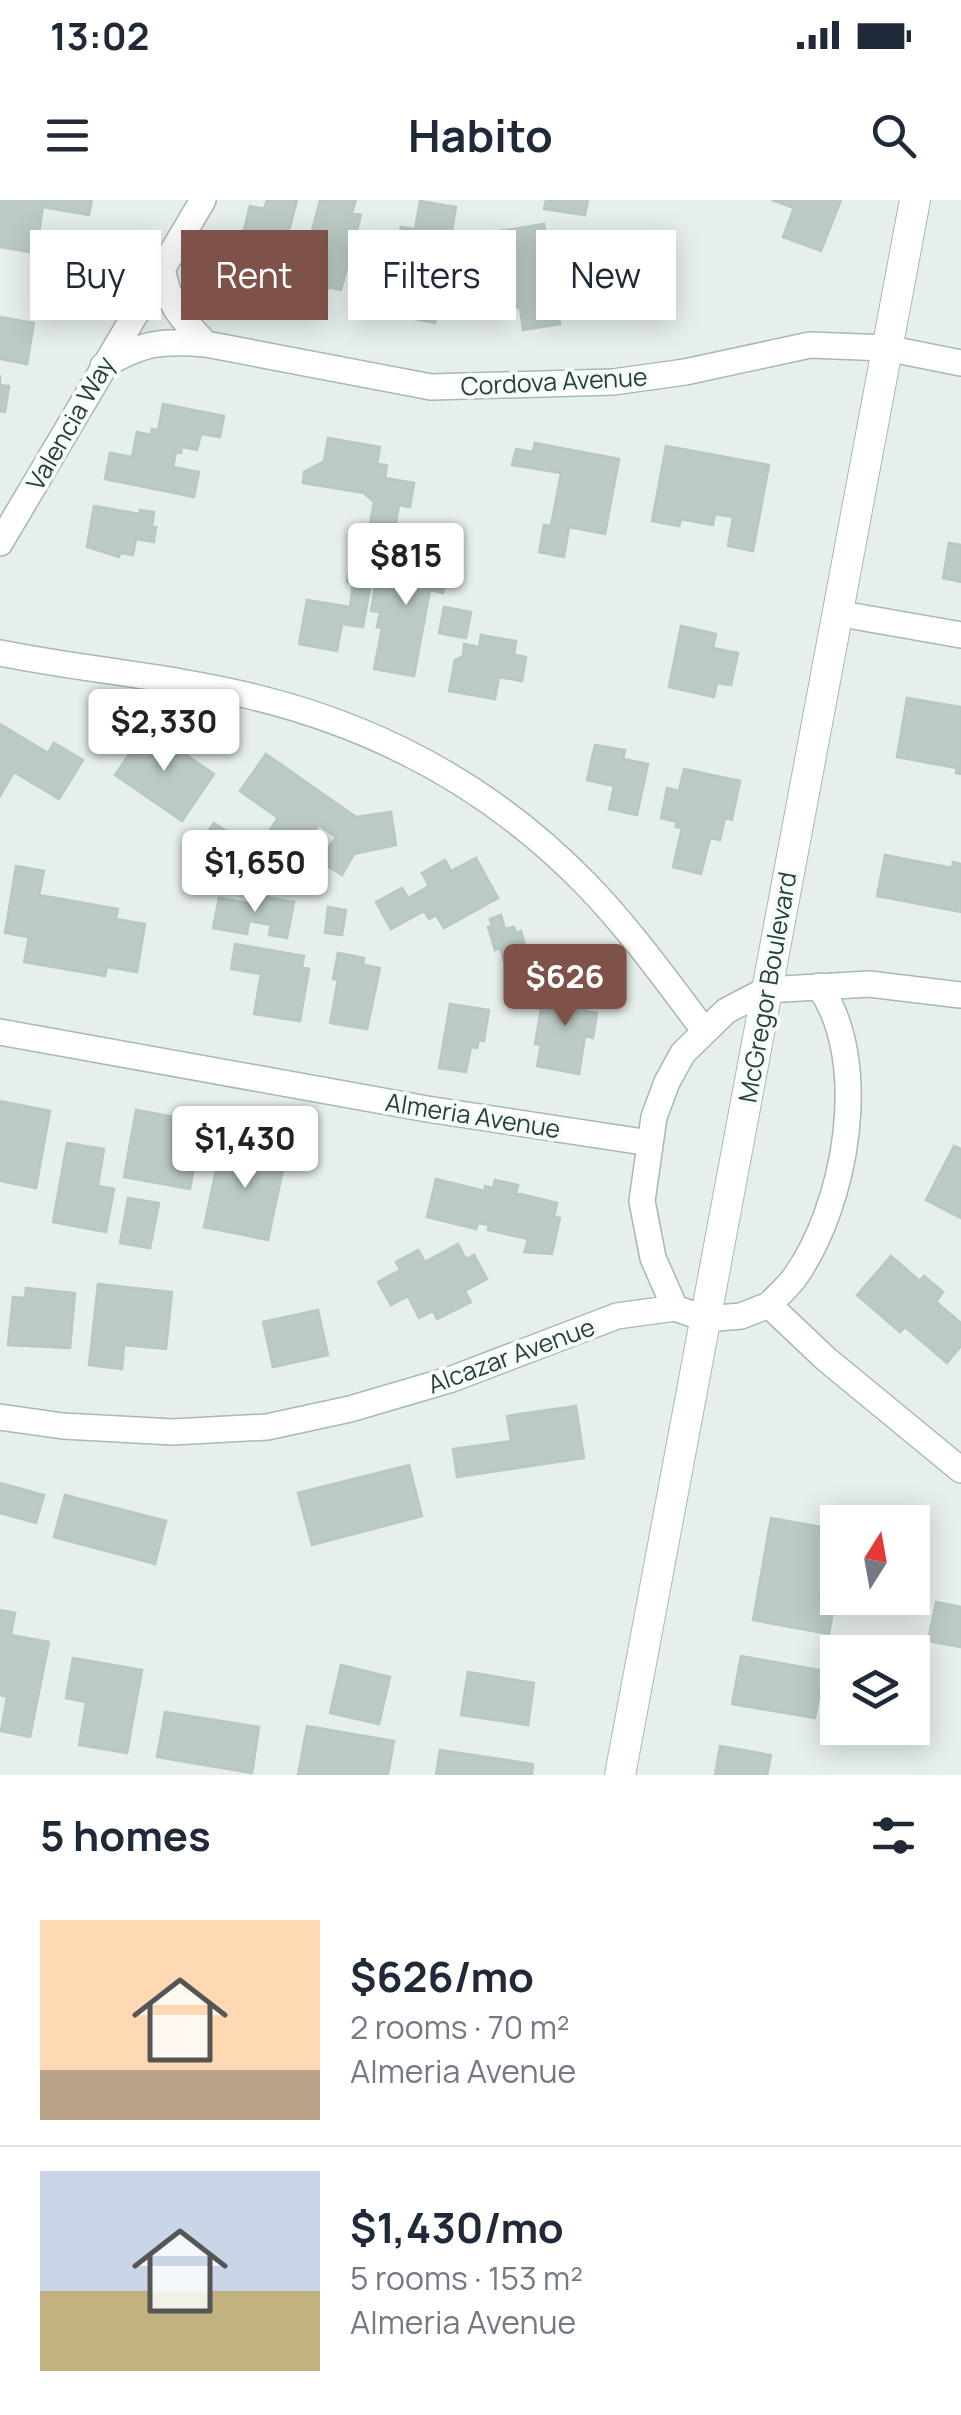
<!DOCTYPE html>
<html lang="en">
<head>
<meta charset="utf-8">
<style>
  body { margin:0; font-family:Manrope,sans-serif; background:#f2f2f3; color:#1f2937; height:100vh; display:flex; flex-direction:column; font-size:38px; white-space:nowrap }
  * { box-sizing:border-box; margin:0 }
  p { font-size:32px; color:#747a83 }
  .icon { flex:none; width:55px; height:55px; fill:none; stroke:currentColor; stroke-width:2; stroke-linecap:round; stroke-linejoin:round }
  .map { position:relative; height:1575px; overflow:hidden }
  .panel { display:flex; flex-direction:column; background:#fff; flex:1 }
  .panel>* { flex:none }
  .guide { position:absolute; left:30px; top:30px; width:902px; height:90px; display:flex; gap:20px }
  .needle { width:65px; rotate:11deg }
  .tools { position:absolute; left:820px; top:1305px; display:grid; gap:20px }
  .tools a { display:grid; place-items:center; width:110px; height:110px; border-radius:0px; background:#fff; box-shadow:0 5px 25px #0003; font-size:50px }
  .price { position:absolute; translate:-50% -85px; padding:0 22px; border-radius:10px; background:#fff; color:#222; font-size:32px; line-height:65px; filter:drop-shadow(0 2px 5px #0008) }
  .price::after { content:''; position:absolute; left:50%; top:60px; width:30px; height:22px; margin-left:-15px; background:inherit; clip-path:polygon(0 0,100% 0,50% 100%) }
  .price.on { background:#7f5249; color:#fff }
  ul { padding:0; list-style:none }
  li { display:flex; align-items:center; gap:30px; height:250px; padding:0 40px }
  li+li { border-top:2px solid #e0e1e3 }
  li span { display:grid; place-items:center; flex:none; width:280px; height:200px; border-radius:0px; color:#555 }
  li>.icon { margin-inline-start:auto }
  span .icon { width:120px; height:120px; fill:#fffc; stroke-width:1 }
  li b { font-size:42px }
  h2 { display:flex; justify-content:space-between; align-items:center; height:120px; padding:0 40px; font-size:42px }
  .tag { padding:0 35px; border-radius:0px; background:#fff; box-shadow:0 5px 25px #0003; font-size:35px; line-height:90px }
  .tag.on { background:#7f5249; color:#fff }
  .status { display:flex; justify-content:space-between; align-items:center; height:70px; padding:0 50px; background:#fff; direction:ltr }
  .status svg { height:28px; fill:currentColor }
  header { display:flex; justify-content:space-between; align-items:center; height:130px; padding:0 40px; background:#fff; font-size:45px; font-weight:700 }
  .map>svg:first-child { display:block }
  .building { fill:#bbcac4; stroke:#b8c9c2; stroke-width:2.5 }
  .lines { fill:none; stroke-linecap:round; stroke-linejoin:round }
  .minor-casing { stroke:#a8b8b2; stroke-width:28 }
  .secondary-casing { stroke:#a4bbb3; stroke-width:32 }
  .minor { stroke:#fff; stroke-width:25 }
  .secondary { stroke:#fff; stroke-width:30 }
  .labels { text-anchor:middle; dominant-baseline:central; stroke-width:8; stroke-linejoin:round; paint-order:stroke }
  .street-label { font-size:25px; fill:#24423a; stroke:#f7fbf9 }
</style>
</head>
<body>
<div class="status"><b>13:02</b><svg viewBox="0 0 49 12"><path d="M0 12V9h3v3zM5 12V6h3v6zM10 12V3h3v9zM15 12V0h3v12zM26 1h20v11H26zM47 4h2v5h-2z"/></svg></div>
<header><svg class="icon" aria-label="menu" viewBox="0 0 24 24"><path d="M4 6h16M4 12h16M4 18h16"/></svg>Habito<svg class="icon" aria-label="search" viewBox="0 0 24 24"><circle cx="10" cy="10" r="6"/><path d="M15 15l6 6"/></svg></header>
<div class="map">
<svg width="961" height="1575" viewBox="0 0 961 1575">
  <rect width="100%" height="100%" fill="#e6efeb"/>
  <path class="building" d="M0,0H92L89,15L43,7L36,53L0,47Z
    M267,0H297L277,76L235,65L250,6L264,9Z
    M320,0H356L352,13L361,15L341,90L328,87L324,103L295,96Z
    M546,0H588L585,15L544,9Z
    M772,0H841L821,51L783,37L794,8Z
    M420,1L456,7L435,123L404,117L407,95L388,91L386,106L368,103L379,38L398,41L401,27L415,29Z
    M544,24L560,124L523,130L520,107L479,113L476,91L501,87L493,32Z
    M620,32L639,101L586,116L574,72L589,68L582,42Z
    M0,117L34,123L27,164L0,159Z
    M0,175V185L9,186L5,212L0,211Z
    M163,204L224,216L220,237L201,234L197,250L182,247L181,253L176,252L173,267L199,272L194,297L105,279L110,253L132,257L137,232L151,235L152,229L158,230Z
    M328,238L380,247L377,264L387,265L385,278L414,283L410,307L399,305L394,334L369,329L374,302L364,293L303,283L304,272L324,261Z
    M535,243L619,259L605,334L569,327L564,357L539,352L544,325L551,326L561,273L512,265L516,249L533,252Z
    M666,246L769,265L753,351L728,346L733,317L715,314L713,325L681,319L679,326L652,321Z
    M94,306L140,314V310L154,312L152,326L156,327L154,342L136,339L133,355L120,353L119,357L87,347Z
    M949,343L961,345V382L943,378Z
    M418,344L450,350L443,393L430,390L414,476L374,469L382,428L377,427L380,412L371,411L379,366L406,371L407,367L414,368Z
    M352,356L375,360L363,427L342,424L337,451L299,444L307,400L350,407L353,383L347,382Z
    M444,407L471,412L466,438L439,433Z
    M681,426L716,434L713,448L738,453L731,485L717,483L714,497L669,487Z
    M481,435L516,441L514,455L526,457L522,481L499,477L495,499L449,491L455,460L463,456L464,444L479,447Z
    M907,498L961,507V574L956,573L957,568L897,557Z
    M0,524L48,553L54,543L83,560L59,599L14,572L0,596Z
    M147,528L214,574L182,621L115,575Z
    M595,545L625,550L623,559L648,564L637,615L609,609L614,586L587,580Z
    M266,554L356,617L391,612L396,645L354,654L342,675L319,661L336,637L319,625L296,658L265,637L278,618L240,591Z
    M684,569L740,581L732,620L725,618L720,640L710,638L701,674L673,667L682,628L676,627L677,622L661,618L667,588L679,591Z
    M214,623L246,644L224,677L192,655Z
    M885,655L952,668L953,662L961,664V712L877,696Z
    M476,658L498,698L444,728L436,715L429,719L424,711L391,729L376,702L402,688L408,698L429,686L422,673L445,660L451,671Z
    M16,666L44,671L39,695L118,709L116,719L145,724L137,772L107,767L105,776L24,762L29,737L5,733Z
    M255,695L294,702L287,738L269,735L271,725L249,721L247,734L213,728L219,698L253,704Z
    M328,707L346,710L342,735L325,733Z
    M501,715L505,729L514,727L516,733L521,731L528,756L539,752L545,770L520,777L517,767L507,770L500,748L495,750L488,727L492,726L490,719Z
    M235,744L304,756L302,767L309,769L300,821L254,814L261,774L231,769Z
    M338,753L364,758L363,765L380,768L367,829L330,823L338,780L333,779Z
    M556,783L590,790L586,811L597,813L593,838L585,836L579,874L537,866L541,845L535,844L542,803L552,805Z
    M450,804L489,810L484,841L479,840L477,848L471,847L466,872L439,868Z
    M0,901L50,911L36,988L0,981Z
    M136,910L202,922L190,989L124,977Z
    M222,942L286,955L268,1040L204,1027Z
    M67,943L104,949L98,986L114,989L106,1032L53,1022Z
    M954,946L961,949V1018L926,1000Z
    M436,979L485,991V986L493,988L495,980L518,985L516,993L557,1003L554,1017L560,1018L552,1054L524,1052L528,1039L488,1030L489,1025L478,1023L476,1029L427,1017Z
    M128,998L159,1003L150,1048L120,1043Z
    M458,1044L466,1059L474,1055L487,1079L465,1091L471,1102L437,1119L433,1111L419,1118L408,1096L391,1105L378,1082L400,1070L396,1062L418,1050L425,1062Z
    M891,1056L920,1081L924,1076L943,1092L936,1102L961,1123V1146L947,1163L905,1127L900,1132L857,1095Z
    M98,1084L172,1092L166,1149L124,1145L122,1169L89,1165Z
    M26,1088L75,1093L70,1148L8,1145L13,1097L25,1098Z
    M318,1110L328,1155L273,1167L263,1122Z
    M576,1206L584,1258L457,1277L453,1249L511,1241L507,1216Z
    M409,1265L422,1316L312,1345L298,1293Z
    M0,1283L44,1295L36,1323L0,1313Z
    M65,1295L166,1321L155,1364L54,1337Z
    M771,1318L838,1330V1384L829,1434L753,1420Z
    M936,1402L961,1407V1447L928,1441Z
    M0,1410L15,1413L11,1435L49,1442L30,1537L1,1531L7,1497L0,1495Z
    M741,1456L824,1471L815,1518L732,1504Z
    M73,1458L142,1470L127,1553L79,1545L86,1502L66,1498Z
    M341,1465L390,1477L379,1524L330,1513Z
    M468,1472L534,1483L528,1525L461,1515Z
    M165,1512L259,1527L252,1573L157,1557Z
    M307,1526L394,1541L388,1575H298Z
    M720,1546L771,1555L767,1575H715Z
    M440,1550L533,1564L532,1575H436Z"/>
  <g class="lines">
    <defs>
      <path id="minor" d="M162,67C169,106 179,116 206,144
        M103,166C142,143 161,140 206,144L431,187L613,182L685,172L810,145L886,148L961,163
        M0,343L203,0
        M836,413L961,435
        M0,453C84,470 170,476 254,497C381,528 493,589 585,683C629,728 666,780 704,830
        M0,832L427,909L650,943
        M769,1105C777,1096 788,1087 795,1077C846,1005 872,862 819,786
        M675,1108L653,1058L642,1001L654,917L667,882L683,853L726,811L766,790L869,784L961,795
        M0,1217L63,1226L173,1232L267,1227L350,1209L452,1179L617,1116L675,1108L706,1119L741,1116L769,1105L826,1159L961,1270"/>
      <path id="secondary" d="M620,1575L915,0"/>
    </defs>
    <use href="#minor" class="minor-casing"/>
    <use href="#secondary" class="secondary-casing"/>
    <use href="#minor" class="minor"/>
    <use href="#secondary" class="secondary"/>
  </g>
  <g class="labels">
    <g class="street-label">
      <text transform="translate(554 181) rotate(-3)">Cordova Avenue</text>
      <text transform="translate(70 223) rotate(-60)">Valencia Way</text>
      <text transform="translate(767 787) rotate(-80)">McGregor Boulevard</text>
      <text transform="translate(473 915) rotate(9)">Almeria Avenue</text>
      <text transform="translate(511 1155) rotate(-20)">Alcazar Avenue</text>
    </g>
  </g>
</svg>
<div class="tools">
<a><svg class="needle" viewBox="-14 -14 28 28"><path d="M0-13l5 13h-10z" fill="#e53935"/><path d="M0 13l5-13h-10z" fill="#747a83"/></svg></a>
<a><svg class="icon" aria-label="layers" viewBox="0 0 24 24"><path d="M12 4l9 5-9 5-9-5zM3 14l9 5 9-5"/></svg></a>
</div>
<b class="price" style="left:406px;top:408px">$815</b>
<b class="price" style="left:164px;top:574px">$2,330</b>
<b class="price" style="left:255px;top:715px">$1,650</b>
<b class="price on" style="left:565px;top:829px">$626</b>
<b class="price" style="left:245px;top:991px">$1,430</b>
<div class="guide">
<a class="tag">Buy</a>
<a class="tag on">Rent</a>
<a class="tag">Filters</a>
<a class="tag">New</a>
</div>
</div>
<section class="panel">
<h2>5 homes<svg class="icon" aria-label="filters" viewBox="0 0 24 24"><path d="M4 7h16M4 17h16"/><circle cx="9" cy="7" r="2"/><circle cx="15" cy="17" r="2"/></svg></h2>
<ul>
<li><span style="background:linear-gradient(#ffd9b3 75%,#b9a48a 0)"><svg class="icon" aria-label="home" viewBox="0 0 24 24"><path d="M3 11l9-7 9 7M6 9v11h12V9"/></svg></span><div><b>$626/mo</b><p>2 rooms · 70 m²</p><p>Almeria Avenue</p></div></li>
<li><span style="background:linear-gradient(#c9d6e8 60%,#c2b280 0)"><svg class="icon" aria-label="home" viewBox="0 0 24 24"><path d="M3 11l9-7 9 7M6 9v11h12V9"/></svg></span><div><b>$1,430/mo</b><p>5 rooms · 153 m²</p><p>Almeria Avenue</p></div></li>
</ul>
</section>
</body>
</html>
